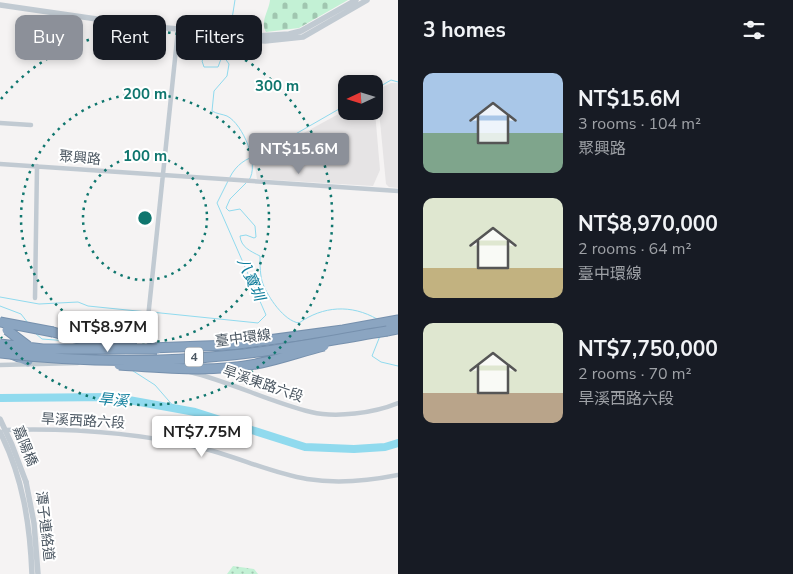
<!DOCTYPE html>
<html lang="en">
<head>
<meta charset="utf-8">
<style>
  body { margin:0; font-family:"Nunito Sans","Noto Sans TC",sans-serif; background:#20242c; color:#f1f3f6; height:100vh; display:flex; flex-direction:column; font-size:19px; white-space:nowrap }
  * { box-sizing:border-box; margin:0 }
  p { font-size:16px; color:#9ea1a6 }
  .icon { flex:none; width:28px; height:28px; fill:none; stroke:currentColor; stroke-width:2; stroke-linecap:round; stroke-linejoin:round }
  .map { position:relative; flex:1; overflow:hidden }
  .sheet { display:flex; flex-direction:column; background:#171b24; width:395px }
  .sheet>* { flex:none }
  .guide { position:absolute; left:15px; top:15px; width:308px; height:45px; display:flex; gap:10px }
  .needle { width:32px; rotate:266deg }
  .controls { position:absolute; left:338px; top:75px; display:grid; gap:10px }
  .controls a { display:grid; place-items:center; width:45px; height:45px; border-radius:10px; background:#171b24; box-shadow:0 2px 8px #0003; font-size:25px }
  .price { position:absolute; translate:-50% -42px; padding:0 11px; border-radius:5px; background:#fff; color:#222; font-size:16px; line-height:32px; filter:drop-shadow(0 1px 2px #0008) }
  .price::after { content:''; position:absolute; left:50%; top:30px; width:15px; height:11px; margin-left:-8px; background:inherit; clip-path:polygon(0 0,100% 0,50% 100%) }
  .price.selected { background:#8c9099; color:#fff }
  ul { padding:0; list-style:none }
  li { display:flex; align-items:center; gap:15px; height:125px; padding:0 25px }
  li span { display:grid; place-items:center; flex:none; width:140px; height:100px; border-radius:10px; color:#555 }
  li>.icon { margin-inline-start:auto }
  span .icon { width:60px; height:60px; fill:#fffc; stroke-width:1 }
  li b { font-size:21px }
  h2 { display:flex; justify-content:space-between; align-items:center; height:60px; padding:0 25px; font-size:21px }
  .pill { padding:0 18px; border-radius:10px; background:#171b24; box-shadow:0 2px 8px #0003; font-size:18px; line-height:45px }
  .pill.selected { background:#8c9099; color:#fff }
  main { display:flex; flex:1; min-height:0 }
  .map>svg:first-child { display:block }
  .education { fill:#e6e4e5 }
  .cemetery { fill:url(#cemetery-stones) }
  .park { fill:url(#park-dots) }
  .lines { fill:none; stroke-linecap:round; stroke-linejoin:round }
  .stream { stroke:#90daee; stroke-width:1 }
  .river { stroke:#90daee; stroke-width:8 }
  .motorway-casing { stroke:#7690ad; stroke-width:11 }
  .minor { stroke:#c1cad2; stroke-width:4.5 }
  .tertiary { stroke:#c1cad2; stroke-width:5.5 }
  .motorway { stroke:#8ba5c1; stroke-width:9 }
  .motorway-bridge-casing { stroke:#7690ad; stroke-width:11; stroke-linecap:butt }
  .tertiary-bridge { stroke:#c1cad2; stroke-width:5.5 }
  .motorway-bridge { stroke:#8ba5c1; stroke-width:9 }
  .ring { fill:none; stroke:#0f766e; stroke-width:2.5; stroke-dasharray:2.5 5 }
  .labels { text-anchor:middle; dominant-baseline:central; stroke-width:4; stroke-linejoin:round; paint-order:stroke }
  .shield { fill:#fff; stroke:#808990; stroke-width:1 }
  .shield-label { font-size:12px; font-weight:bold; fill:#4a5661 }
  .street-label { font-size:14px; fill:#4a5661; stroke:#fff }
  .water-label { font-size:15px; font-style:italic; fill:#0c7c9b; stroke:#fff }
  .centre { fill:#0f766e; stroke:#fff; stroke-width:2.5 }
  .ring-label { font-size:15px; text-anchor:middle; font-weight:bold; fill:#0f766e; stroke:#fff; stroke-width:4; stroke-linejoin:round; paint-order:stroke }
</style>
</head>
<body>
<main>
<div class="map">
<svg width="398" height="574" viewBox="0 0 398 574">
  <defs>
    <pattern id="cemetery-stones" width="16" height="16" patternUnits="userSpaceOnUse" patternTransform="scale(1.25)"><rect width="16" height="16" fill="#c3f1d5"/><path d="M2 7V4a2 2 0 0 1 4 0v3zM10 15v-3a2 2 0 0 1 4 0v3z" fill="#a0c6b0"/></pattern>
    <pattern id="park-dots" width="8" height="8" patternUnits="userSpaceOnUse" patternTransform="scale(1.25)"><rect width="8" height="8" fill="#c3f1d5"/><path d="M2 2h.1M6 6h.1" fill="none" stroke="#a0c6b0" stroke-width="1.8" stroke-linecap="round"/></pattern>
  </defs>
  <rect width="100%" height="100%" fill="#f5f3f3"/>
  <path class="education" d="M391,83H398V188L389,187L386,184L377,90Z
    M374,100L380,170L373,186L257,179L254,160L346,110L374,111Z"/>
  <path class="cemetery" d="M270,0H348L299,28L266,32C260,21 269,11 270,0Z"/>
  <path class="park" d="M233,566L254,569L258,574H227Z"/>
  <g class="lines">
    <path class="stream" d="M225,31L231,25L235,0
      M220,35L202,61L204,67H218L221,59L224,57L229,64L227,76L214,91L212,111C217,114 222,114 227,116C243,124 260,165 249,180
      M374,90L391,80L398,82
      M230,177C236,165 246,158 259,155L346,105
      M246,183L230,199L226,208L229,211L240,209L255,226L256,237L254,238L246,235L240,236C241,247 250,251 260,256C260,265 260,276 263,284C268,297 284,321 299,323C323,306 351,304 377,319
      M0,297L39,304L78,302L88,306L147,312
      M0,306L21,314L28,323
      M151,312L258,323L266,315L217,203L228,181
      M35,333L42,339L68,341
      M380,336L372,356L381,362L398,366
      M130,369L155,385L175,408"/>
    <path class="river" d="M0,398L112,397L195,412L305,447L354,449L385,447L398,443"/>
    <defs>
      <path id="motorway" d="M387,331L398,329
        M53,332L82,340L132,346
        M150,348L231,345L343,330L398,320
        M0,349L28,361"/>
    </defs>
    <use href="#motorway" class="motorway-casing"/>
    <path class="minor" d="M0,123L31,125
      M0,164L398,191
      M35,298L37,166
      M148,318L178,30
      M0,365L78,363
      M190,372C231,382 270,402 311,412C336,418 374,413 398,403
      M4,430C69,428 133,432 197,447C234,455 270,473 307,479C338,484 368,481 398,475"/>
    <path class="tertiary" d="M0,5L145,26L256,36L289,34L301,31L356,0
      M234,39L265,41L303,37L367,0
      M0,432C23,477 30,525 32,574
      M26,482L34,523L38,574"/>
    <use href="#motorway" class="motorway"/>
    <defs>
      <path id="motorway-bridge" d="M0,322L53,332
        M7,330L28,346
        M0,344L43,349H157
        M0,353C76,362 156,363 232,355C284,350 336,339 387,331
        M119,365C166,368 214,373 261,363C282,359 303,351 324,346"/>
    </defs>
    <use href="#motorway-bridge" class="motorway-bridge-casing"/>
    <path class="tertiary-bridge" d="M0,419L12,445L26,482"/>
    <use href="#motorway-bridge" class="motorway-bridge"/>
  </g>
  <g class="ring">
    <circle cx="145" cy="218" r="62"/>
    <circle cx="145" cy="218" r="124"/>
    <path d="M1 99A187 187 0 1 1 1 337"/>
  </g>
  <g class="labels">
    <rect class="shield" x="185" y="347.5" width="18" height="19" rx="4"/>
    <g class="shield-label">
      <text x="194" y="357">4</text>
    </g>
    <g class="street-label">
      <text transform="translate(80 158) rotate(5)">聚興路</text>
      <text transform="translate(243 338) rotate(-7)">臺中環線</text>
      <text transform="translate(263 384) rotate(19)">旱溪東路六段</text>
      <text transform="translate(83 421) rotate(3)">旱溪西路六段</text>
      <text transform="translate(25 446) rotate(68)">嘉陽橋</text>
      <text transform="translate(45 526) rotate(83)">潭子連絡道</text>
    </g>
    <g class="water-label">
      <text transform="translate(251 279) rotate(66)">八寶圳</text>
      <text transform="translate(113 400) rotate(5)">旱溪</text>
    </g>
  </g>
  <circle cx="145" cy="218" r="8" class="centre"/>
  <g class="ring-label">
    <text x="277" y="91">300 m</text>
    <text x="145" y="99">200 m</text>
    <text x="145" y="161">100 m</text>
  </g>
</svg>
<div class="controls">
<a><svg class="needle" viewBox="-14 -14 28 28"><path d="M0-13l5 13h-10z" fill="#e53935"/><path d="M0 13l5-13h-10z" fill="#9ea1a6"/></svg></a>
</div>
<b class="price selected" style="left:299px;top:175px">NT$15.6M</b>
<b class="price" style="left:108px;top:353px">NT$8.97M</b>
<b class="price" style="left:202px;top:458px">NT$7.75M</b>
<div class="guide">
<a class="pill selected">Buy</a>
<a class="pill">Rent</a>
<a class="pill">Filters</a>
</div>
</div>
<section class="sheet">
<h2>3 homes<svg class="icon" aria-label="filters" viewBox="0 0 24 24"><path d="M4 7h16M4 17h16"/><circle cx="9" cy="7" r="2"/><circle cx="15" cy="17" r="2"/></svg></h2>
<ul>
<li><span style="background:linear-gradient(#a9c7e8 60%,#7fa58c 0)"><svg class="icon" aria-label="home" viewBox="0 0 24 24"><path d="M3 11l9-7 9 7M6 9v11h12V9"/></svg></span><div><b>NT$15.6M</b><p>3 rooms · 104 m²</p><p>聚興路</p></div></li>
<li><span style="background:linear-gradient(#dfe7d0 70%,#c2b280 0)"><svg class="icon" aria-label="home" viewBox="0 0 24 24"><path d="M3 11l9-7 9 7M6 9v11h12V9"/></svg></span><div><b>NT$8,970,000</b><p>2 rooms · 64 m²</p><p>臺中環線</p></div></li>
<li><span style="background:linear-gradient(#dfe7d0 70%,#b9a48a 0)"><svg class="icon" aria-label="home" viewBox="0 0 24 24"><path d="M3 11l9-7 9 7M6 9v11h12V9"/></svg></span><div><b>NT$7,750,000</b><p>2 rooms · 70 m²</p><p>旱溪西路六段</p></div></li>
</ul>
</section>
</main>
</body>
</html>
